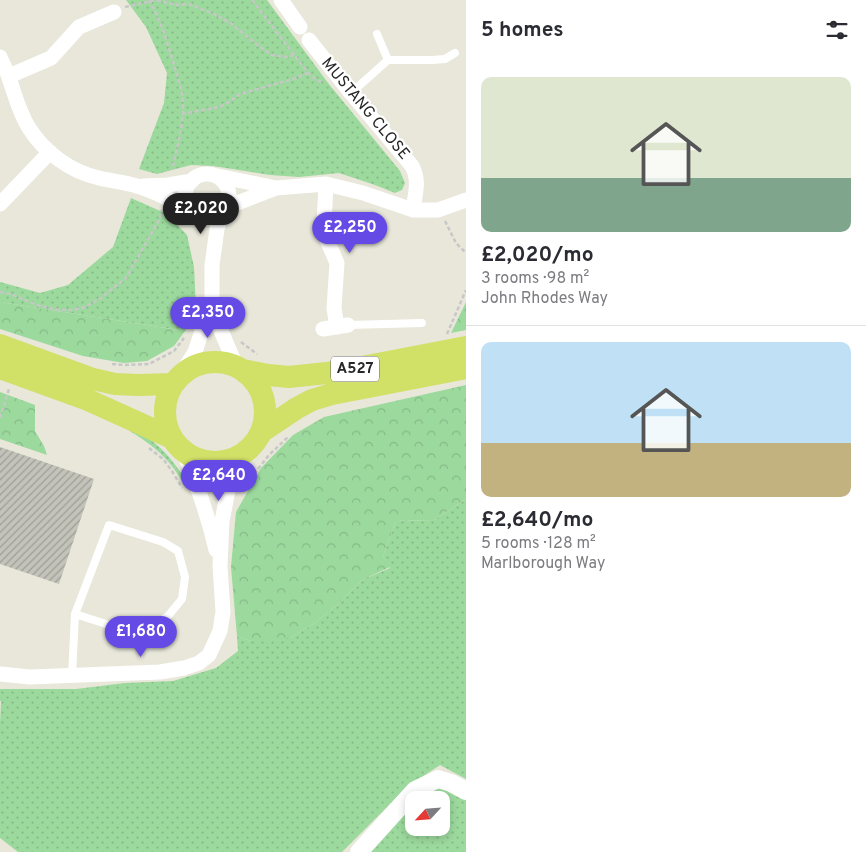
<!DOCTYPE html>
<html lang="en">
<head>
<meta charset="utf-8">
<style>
  body { margin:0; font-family:Overpass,sans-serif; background:#f2f2f3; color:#2b2b33; height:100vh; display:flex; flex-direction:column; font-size:19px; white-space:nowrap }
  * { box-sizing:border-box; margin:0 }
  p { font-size:16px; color:#7c7c81 }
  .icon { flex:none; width:28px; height:28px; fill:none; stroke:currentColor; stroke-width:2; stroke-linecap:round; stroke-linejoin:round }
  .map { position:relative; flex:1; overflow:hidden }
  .side { display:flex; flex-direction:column; background:#fff; width:400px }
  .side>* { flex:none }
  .needle { width:32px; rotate:244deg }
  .fabs { position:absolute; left:405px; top:791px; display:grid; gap:10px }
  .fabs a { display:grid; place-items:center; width:45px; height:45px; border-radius:10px; background:#fff; box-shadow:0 2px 8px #0003; font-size:25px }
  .price { position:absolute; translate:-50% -42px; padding:0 11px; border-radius:18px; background:#654ae5; color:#fff; font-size:16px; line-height:32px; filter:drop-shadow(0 1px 2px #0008) }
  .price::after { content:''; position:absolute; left:50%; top:30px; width:15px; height:11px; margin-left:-8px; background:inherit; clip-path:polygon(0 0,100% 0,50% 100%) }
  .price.on { background:#222; color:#fff }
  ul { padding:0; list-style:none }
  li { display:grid; align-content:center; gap:10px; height:265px; padding:0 15px }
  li+li { border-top:1px solid #e1e1e2 }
  li span { display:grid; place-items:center; height:155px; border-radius:10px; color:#555 }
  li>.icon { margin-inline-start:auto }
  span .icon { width:90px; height:90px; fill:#fffc; stroke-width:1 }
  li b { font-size:21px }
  h2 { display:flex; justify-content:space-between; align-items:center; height:60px; padding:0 15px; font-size:21px }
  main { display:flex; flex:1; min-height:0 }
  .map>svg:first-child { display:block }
  .grass { fill:url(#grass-dots); fill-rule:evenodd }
  .forest { fill:url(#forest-crowns) }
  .building { fill:url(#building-hatch) }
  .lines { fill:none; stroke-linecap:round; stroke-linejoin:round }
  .path { stroke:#c7c7c7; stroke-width:2.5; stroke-dasharray:4 2.5; stroke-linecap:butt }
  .service { stroke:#fff; stroke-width:8 }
  .minor { stroke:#fff; stroke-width:15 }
  .tertiary { stroke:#fff; stroke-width:18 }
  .primary { stroke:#d1e067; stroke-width:22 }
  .labels { text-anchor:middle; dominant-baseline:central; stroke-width:4.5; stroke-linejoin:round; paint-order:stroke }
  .shield { fill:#fff; stroke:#686868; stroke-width:1 }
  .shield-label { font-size:15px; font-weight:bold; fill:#272727 }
  .street-label { font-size:16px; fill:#272727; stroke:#fff }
</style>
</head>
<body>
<main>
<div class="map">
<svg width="466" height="852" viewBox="0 0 466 852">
  <defs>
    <pattern id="grass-dots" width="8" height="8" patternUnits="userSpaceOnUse" patternTransform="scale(1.25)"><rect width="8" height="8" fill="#9cd99d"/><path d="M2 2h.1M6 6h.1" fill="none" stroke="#86ba87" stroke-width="1.8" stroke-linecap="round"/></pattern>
    <pattern id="forest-crowns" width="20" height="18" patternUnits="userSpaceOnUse" patternTransform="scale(1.25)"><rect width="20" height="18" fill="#9cd99d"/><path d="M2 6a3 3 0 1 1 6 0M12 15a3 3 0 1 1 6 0" fill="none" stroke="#86ba87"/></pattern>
    <pattern id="building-hatch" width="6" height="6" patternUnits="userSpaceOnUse" patternTransform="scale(1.25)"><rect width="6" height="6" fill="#c3c3ba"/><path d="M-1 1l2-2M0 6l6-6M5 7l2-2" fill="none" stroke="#9e9e97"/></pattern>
  </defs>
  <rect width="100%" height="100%" fill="#e8e7da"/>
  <path class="grass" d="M126,0H267L328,83L400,171L405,183L402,190L395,193L375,185L339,173L299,177L270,175L213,166L191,165L157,174L139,169L164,103L167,73L146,27Z
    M131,198L167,214L187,235L194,267L196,307L185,331L0,302V282L40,293L68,285L113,247Z
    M122,426C154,435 172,458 189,485L186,486L184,484C167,455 150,443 122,426Z
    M466,499V779L440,765L407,787L342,852H18L0,838V723L1,701H0V689H76L125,683L173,681L216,668L238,651L237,636L251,641L291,637L315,623L338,604L362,580L390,568L383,556L396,521L434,520Z
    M447,787L466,799V852H364L413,800L426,790ZM414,800H441V828H414Z"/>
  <path class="forest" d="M0,302L185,331L174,346L147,361L124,363L83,356L0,329Z
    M466,302V330L451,333Z
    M466,385V499L434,520L396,521L383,556L390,567L362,580L338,604L315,623L291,637L270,642L251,641L237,636L231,567L236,512L261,468L293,435L324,417Z
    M0,392L35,405V431L44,446L47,455L0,439Z"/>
  <path class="building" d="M0,447L94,479L59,584L0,564Z"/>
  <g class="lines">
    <path class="path" d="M149,0C162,22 169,48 176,72C178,79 181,87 182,94C186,118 177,148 172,170
      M252,0L308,73L318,81L324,82
      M125,7L156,0L177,5L189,4L214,14L232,24L256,44L272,55L287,57L294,55
      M182,114L219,107L226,104L240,94L293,79L308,73
      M445,221L456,243L466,253
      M0,292L11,294L37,305L59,310H73L85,307L101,298L126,278L158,222L162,210
      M447,334L466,290
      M241,342L257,354
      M112,364L124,365L149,364L174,351L184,338
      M0,418L9,389
      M149,448L163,459L172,471L182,488
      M254,474L269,455L289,436"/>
    <path class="service" d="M377,34L388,60H432L445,59L455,53
      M351,93L388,60
      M348,325L422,323
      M72,676L75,614L134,633L150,628L168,616L182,599L185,577L178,551L163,542L109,525L75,614"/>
    <path class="minor" d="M281,0L300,27
      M309,40L351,93L412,166C420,181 415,194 413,210
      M0,57C3,64 7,71 9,78C15,95 19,112 29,128C44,152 71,172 99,178C111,181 124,182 137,186C158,192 177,203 195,214
      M9,76L51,58L79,27L114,12
      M185 196a22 22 0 1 1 44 0a22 22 0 1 1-44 0Z
      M213,175L276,188L326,184L363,193L413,210H438L466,200
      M326,184L324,224L327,240L337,263L334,308L337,327
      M143,186L168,185L192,181
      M0,204L50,152
      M227,207L276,188
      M222,213L217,229L212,265V300L219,326L236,366
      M323,329L348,325
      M180,376L195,352L212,300
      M183,451C197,484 208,515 216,550
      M0,674L30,677L160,672L184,668L199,663L209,655L220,631L223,612L220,566L222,521L225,506L228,490L239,471L247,451"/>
    <path class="tertiary" d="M359,852L415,790L438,779L451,783L466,791"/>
    <path class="primary" d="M0,345L93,379L115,384L138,385L173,384
      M165 412a50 50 0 1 1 100 0a50 50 0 1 1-100 0Z
      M0,368L88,400L172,438
      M243,370L268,375L289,377L336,372L466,347
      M261,432L297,408L312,400L332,394L466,368"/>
  </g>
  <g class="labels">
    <rect class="shield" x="331" y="356.5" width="48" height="25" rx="4"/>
    <g class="shield-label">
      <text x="355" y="369">A527</text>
    </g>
    <g class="street-label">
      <text transform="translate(365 109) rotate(50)">MUSTANG CLOSE</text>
    </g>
  </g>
</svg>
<div class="fabs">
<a><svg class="needle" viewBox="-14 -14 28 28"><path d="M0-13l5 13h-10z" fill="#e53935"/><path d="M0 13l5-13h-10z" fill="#7c7c81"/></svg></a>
</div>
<b class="price on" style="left:201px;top:235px">£2,020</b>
<b class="price" style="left:350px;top:254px">£2,250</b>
<b class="price" style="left:208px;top:339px">£2,350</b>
<b class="price" style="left:219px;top:502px">£2,640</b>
<b class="price" style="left:141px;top:658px">£1,680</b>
</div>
<section class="side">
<h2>5 homes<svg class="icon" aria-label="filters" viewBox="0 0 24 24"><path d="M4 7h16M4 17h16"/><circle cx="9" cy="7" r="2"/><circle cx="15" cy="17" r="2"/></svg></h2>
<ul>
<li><span style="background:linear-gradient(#dfe7d0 65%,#7fa58c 0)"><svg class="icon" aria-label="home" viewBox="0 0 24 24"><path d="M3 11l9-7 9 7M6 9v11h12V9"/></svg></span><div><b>£2,020/mo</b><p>3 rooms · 98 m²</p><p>John Rhodes Way</p></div></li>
<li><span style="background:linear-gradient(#bfe0f5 65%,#c2b280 0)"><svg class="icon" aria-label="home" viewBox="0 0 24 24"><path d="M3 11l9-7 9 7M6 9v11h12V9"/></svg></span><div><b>£2,640/mo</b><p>5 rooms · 128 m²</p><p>Marlborough Way</p></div></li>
</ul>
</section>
</main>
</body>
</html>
